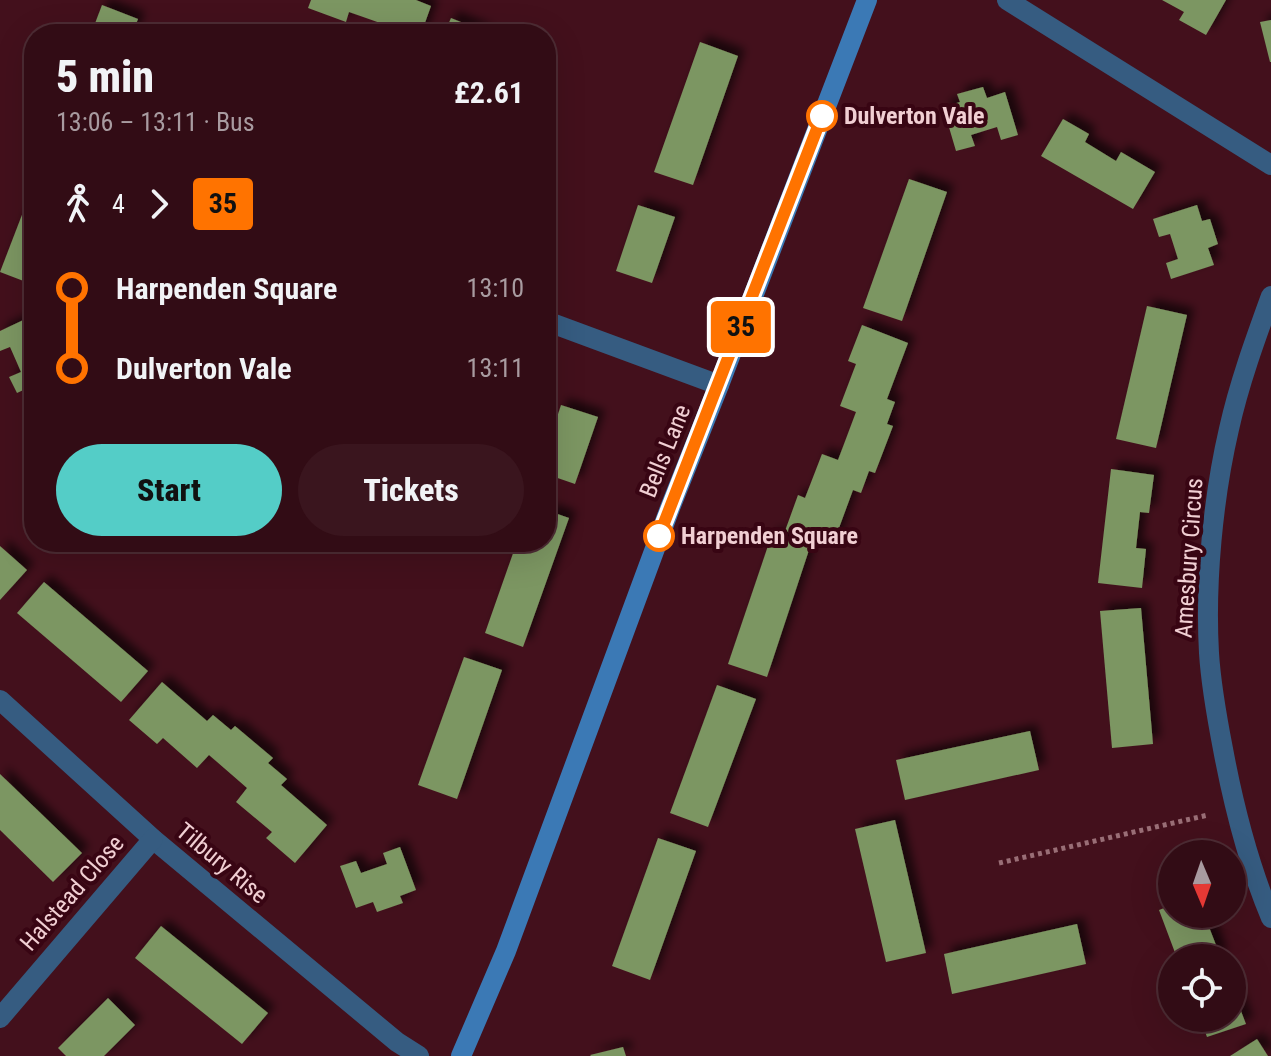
<!DOCTYPE html>
<html lang="en">
<head>
<meta charset="utf-8">
<style>
  body { margin:0; font-family:"Roboto Condensed",sans-serif; background:#3a151e; color:#f1f3f6; height:100vh; display:flex; flex-direction:column; font-size:30px; white-space:nowrap }
  * { box-sizing:border-box; margin:0 }
  p { font-size:26px; color:#a89ba0 }
  .icon { flex:none; width:44px; height:44px; fill:none; stroke:currentColor; stroke-width:2; stroke-linecap:round; stroke-linejoin:round }
  .map { position:relative; flex:1; overflow:hidden }
  .side { position:absolute; left:24px; top:24px; width:532px; height:528px; display:flex; flex-direction:column; background:#320c15; border-radius:32px; box-shadow:0 8px 32px #0002,0 0 0 2px #4d2c34 }
  .side>* { flex:none }
  .badge { padding:0 16px; border-radius:6px; font-size:28px; line-height:52px }
  .needle { width:52px; rotate:178deg }
  .fabs { position:absolute; left:1158px; top:840px; display:grid; gap:16px }
  .fabs a { display:grid; place-items:center; width:88px; height:88px; border-radius:50%; background:#320c15; box-shadow:0 8px 32px #0002,0 0 0 2px #4d2c34; font-size:40px }
  .map>.badge { position:absolute; translate:-50% -50%; box-shadow:0 0 0 4px #fff }
  .legs { display:flex; align-items:center; gap:12px; height:88px; padding:0 32px; font-size:26px }
  .legs p { margin-inline-start:auto }
  .headline { display:flex; align-items:center; justify-content:space-between; height:136px; padding:0 32px }
  h1 { font-size:44px; font-weight:800; line-height:60px }
  .primary-button { display:flex; gap:16px; margin-top:auto; padding:16px 32px }
  .primary-button a { flex:1; height:92px; border-radius:48px; background:#54cdc7; color:#111; font-size:32px; font-weight:800; line-height:92px; text-align:center }
  .primary-button a+a { background:#3a151e; color:#f1f3f6 }
  ul { padding:0 32px; list-style:none }
  li { display:flex; align-items:center; gap:28px; height:80px; font-size:30px }
  li i { display:grid; place-items:center; width:12px; height:100%; margin:0 10px; background:currentColor }
  li i::after { content:''; width:20px; height:20px; margin:-10px; border:6px solid; border-radius:50%; background:#320c15 }
  li p { margin-inline-start:auto }
  li:first-child i { background:linear-gradient(#0000 50%,currentColor 0) }
  li:last-child i { background:linear-gradient(currentColor 50%,#0000 0) }
  .map>svg:first-child { display:block }
  .building { fill:#7c9662; filter:url(#shadow) }
  .lines { fill:none; stroke-linecap:round; stroke-linejoin:round }
  .path { stroke:#996e76; stroke-width:5; stroke-dasharray:4 4; stroke-linecap:butt }
  .street { stroke:#365c81; stroke-width:20 }
  .secondary { stroke:#3b79b5; stroke-width:20 }
  .line-1-casing { stroke:#fff; stroke-width:18 }
  .line-1 { stroke:#ff7300; stroke-width:12 }
  .stop-1-dot { fill:#fff; stroke:#ff7300; stroke-width:4 }
  .labels { text-anchor:middle; stroke-width:8; stroke-linejoin:round; paint-order:stroke }
  .stop-label { font-size:24px; font-weight:bold; fill:#f1cfd3; stroke:#380513; text-anchor:start }
  .street-label { font-size:24px; fill:#f1cfd3; stroke:#380513 }
</style>
</head>
<body>
<div class="map">
<svg width="1271" height="1056" viewBox="0 0 1271 1056">
  <defs>
    <filter id="shadow"><feDropShadow dx="7" dy="-7" stdDeviation="4" flood-color="#0009"/></filter>
  </defs>
  <rect width="100%" height="100%" fill="#43101c"/>
  <g class="building">
    <path d="M311 0H416L431 6 421 34H382L380 33 383 24 349 12 346 22 308 8Z"/>
    <path d="M1162 0H1226L1206 35 1179 20 1184 12Z"/>
    <path d="M102 5 138 19 132 34H91Z"/>
    <path d="M451 18 490 34H444Z"/>
    <path d="M1271 20V62H1270L1260 22Z"/>
    <path d="M700 42 738 56 693 185 654 172Z"/>
    <path d="M983 87 987 98 1005 92 1018 135 1001 140 997 127 971 135 975 146 956 151 943 107 960 102 957 94Z"/>
    <path d="M1063 119 1089 134 1085 142 1116 161 1121 152 1155 172 1133 209 1041 156Z"/>
    <path d="M34 168V192L26 189Z"/>
    <path d="M909 179 947 192 902 321 863 308Z"/>
    <path d="M638 205 675 217 652 283 616 271Z"/>
    <path d="M1197 205 1202 221 1210 219 1218 244 1208 248 1214 265 1171 279 1166 263 1178 259 1170 234 1159 237 1153 219Z"/>
    <path d="M25 207 34 210V285L0 272Z"/>
    <path d="M1147 306 1187 315 1156 448 1116 439Z"/>
    <path d="M34 315V385L17 393 9 377 21 372 10 347 0 351V331Z"/>
    <path d="M862 325 908 343 887 399 895 402 887 424 893 426 875 473 869 471 861 493 853 490 832 547 785 531 798 495 805 498 822 454 838 460 856 412 840 406 856 364 848 361Z"/>
    <path d="M561 405 598 417 575 484 546 474V451Z"/>
    <path d="M1111 469 1154 475 1149 513 1140 512 1136 548 1146 549 1142 588 1098 583Z"/>
    <path d="M546 510 569 518 523 647 485 633 517 542H546Z"/>
    <path d="M772 534 810 547 767 677 728 664Z"/>
    <path d="M0 546 27 570 0 600Z"/>
    <path d="M44 582 148 671 121 702 17 613Z"/>
    <path d="M1141 608 1153 744 1112 748 1100 611Z"/>
    <path d="M464 657 502 670 457 799 418 785Z"/>
    <path d="M162 682 207 721 213 715 231 730 235 726 273 758 268 763 287 779 281 785 327 825 295 863 266 838 272 832 236 802 247 788 209 755 197 768 163 738 157 744 129 720Z"/>
    <path d="M717 685 756 699 708 827 670 813Z"/>
    <path d="M1030 731 1039 770 905 800 896 760Z"/>
    <path d="M0 774 82 853 53 882 0 830Z"/>
    <path d="M895 820 926 953 886 962 855 829Z"/>
    <path d="M658 838 696 851 650 980 612 966Z"/>
    <path d="M400 847 416 890 400 896 403 903 377 912 373 902 356 908 340 866 356 861 361 873 387 864 383 853Z"/>
    <path d="M1172 905V914H1204L1221 958H1177L1159 910Z"/>
    <path d="M1077 924 1086 964 952 994 944 954Z"/>
    <path d="M161 926 268 1013 242 1044 135 958Z"/>
    <path d="M1232 988 1246 1024 1207 1037 1200 1018H1232Z"/>
    <path d="M108 998 135 1025 104 1056H66L58 1048Z"/>
    <path d="M1257 1039 1268 1056H1230Z"/>
    <path d="M623 1047 626 1056H591L590 1055Z"/>
  </g>
  <g class="lines">
    <path class="path" d="M999 863 1208 815"/>
    <g class="street">
      <path d="M1007 0 1271 165"/>
      <path d="M1271 296C1255 340 1239 384 1229 429 1213 498 1205 583 1209 653 1211 685 1217 718 1223 749 1234 808 1248 863 1271 918"/>
      <path d="M546 321 719 385"/>
      <path d="M0 700 153 839 397 1042 419 1056"/>
      <path d="M0 1018 153 839"/>
    </g>
    <path class="secondary" d="M461 1056 506 951 670 508 719 385 867 0"/>
  </g>
  <g class="lines">
    <defs>
      <path id="line-1" d="M659 536 822 116"/>
    </defs>
    <use href="#line-1" class="line-1-casing"/>
    <use href="#line-1" class="line-1"/>
  </g>
  <g class="stop-1-dot">
    <circle cx="822" cy="116" r="14"/>
    <circle cx="659" cy="536" r="14"/>
  </g>
  <g class="labels">
    <g class="stop-label">
      <text x="844" y="124">Dulverton Vale</text>
      <text x="681" y="544">Harpenden Square</text>
    </g>
    <g class="street-label">
      <text transform="translate(665 451) rotate(-68)" y="8">Bells Lane</text>
      <text transform="translate(1189 558) rotate(-86)" y="8">Amesbury Circus</text>
      <text transform="translate(222 863) rotate(40)" y="8">Tilbury Rise</text>
      <text transform="translate(72 893) rotate(-49)" y="8">Halstead Close</text>
    </g>
  </g>
</svg>
<div class="fabs">
<a><svg class="needle" viewBox="-14 -14 28 28"><path d="M0-13l5 13h-10z" fill="#e53935"/><path d="M0 13l5-13h-10z" fill="#a89ba0"/></svg></a>
<a><svg class="icon" aria-label="locate" viewBox="0 0 24 24"><circle cx="12" cy="12" r="6"/><path d="M12 2v4M12 18v4M2 12h4M18 12h4"/></svg></a>
</div>
<b class="badge" style="left:741px;top:327px;background:#ff7300;color:#111">35</b>
<section class="side">
<div class="headline"><div><h1>5 min</h1><p>13:06 – 13:11 · Bus</p></div><b>£2.61</b></div>
<div class="legs"><svg class="icon" aria-label="walk" viewBox="0 0 24 24"><circle cx="13" cy="4" r="2"/><path d="M13 8l-2 6 4 7M11 14l-3 7M7 12l3-4h3l4 4"/></svg>4<svg class="icon" aria-label="forward" viewBox="0 0 24 24"><path d="M9 5l7 7-7 7"/></svg><b class="badge" style="background:#ff7300;color:#111">35</b></div>
<ul>
<li><i style="color:#ff7300"></i><b>Harpenden Square</b><p>13:10</p></li>
<li><i style="color:#ff7300"></i><b>Dulverton Vale</b><p>13:11</p></li>
</ul>
<div class="primary-button"><a>Start</a><a>Tickets</a></div>
</section>
</div>
</body>
</html>
